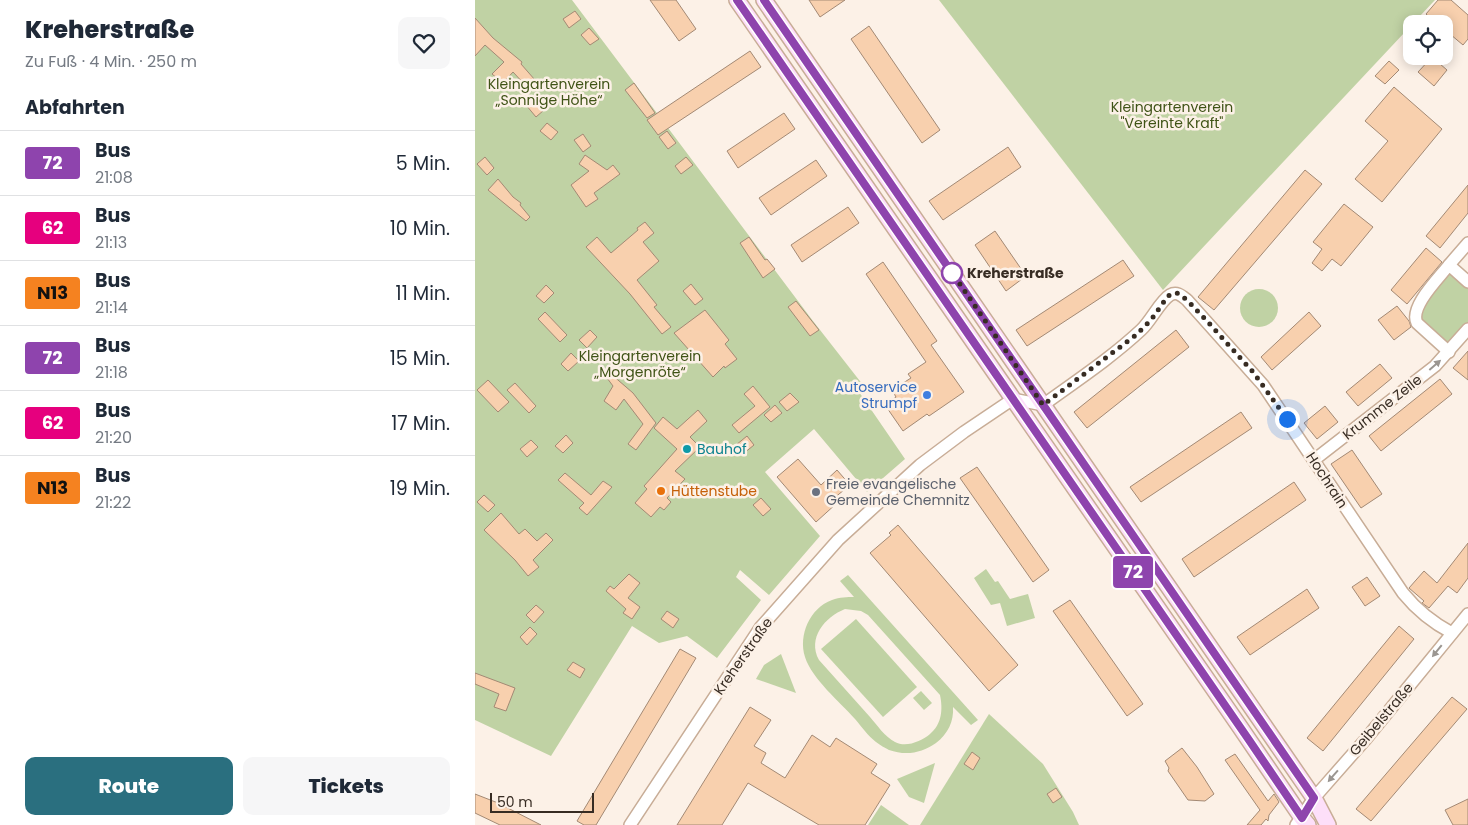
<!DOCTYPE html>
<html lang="de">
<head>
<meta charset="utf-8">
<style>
  body { margin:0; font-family:Poppins,sans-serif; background:#f6f6f7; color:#1f2937; height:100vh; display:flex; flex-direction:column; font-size:19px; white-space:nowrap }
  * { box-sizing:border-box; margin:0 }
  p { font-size:16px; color:#747a83 }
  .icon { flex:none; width:28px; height:28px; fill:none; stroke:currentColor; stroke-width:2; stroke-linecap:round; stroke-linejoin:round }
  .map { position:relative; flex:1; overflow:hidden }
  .details { display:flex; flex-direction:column; background:#fff; width:475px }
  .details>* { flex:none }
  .badge { padding:0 10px; border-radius:4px; font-size:18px; line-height:32px }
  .buttons { position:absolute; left:928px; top:15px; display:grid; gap:10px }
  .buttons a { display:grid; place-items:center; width:50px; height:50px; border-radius:10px; background:#fff; box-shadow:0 2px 12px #0003; font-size:25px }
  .scale { position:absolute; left:15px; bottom:12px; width:104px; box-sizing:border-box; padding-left:5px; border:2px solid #372c23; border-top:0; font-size:14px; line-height:18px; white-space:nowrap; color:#372c23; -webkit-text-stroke:4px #fcf1e7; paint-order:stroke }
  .you { position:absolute; width:25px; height:25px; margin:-12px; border:4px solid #fff; border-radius:50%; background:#1a73e8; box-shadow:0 0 0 8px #1a73e833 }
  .map>.badge { position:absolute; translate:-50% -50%; box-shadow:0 0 0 2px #fff }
  h2 { padding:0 25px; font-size:19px; line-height:45px }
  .round { display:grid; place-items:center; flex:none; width:52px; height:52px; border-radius:10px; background:#f6f6f7 }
  .summary { display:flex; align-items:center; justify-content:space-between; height:85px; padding:0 25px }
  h1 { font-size:24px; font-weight:800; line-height:38px }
  .cta { display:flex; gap:10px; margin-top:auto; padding:10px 25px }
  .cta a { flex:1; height:58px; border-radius:10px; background:#2a6f7f; color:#fff; font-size:20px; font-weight:800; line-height:58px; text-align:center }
  .cta a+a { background:#f6f6f7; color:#1f2937 }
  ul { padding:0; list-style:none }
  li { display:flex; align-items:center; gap:15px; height:65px; padding:0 25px; border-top:1px solid #e0e1e3 }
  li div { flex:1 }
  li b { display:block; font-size:19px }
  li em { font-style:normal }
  li .badge { min-width:55px; font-weight:700; text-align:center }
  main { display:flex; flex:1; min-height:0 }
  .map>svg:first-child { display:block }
  .green { fill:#c0d2a4; fill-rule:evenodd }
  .building { fill:#f8d0ae; stroke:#a38974 }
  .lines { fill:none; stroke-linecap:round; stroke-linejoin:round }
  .street-casing { stroke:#c8ad97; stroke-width:14 }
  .secondary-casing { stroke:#c8ad97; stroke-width:18 }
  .street { stroke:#fff; stroke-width:11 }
  .secondary { stroke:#fddff9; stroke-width:15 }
  .oneway { fill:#9b9691 }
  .line-casing { stroke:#fff; stroke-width:11 }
  .line { stroke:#8e44ad; stroke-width:8 }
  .walk { stroke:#372c23; stroke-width:5; stroke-dasharray:0 9 }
  .stop-dot { fill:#fff; stroke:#8e44ad; stroke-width:2.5 }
  .shop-dot { fill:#3f7fe0; stroke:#fcf1e7; stroke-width:2 }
  .culture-dot { fill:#0f9aa8; stroke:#fcf1e7; stroke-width:2 }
  .food-dot { fill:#e8710a; stroke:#fcf1e7; stroke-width:2 }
  .worship-dot { fill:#6b7280; stroke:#fcf1e7; stroke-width:2 }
  .labels { text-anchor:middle; stroke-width:5; stroke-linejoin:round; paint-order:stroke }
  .park-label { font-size:14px; fill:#3f5316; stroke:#fcf1e7 }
  .stop-label { font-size:14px; font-weight:bold; fill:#372c23; stroke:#fcf1e7; text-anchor:start }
  .shop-label { font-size:14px; fill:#366cbe; stroke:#fcf1e7; text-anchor:end }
  .street-label { font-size:14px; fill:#372c23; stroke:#fcf1e7 }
  .culture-label { font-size:14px; fill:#0d838f; stroke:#fcf1e7; text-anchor:start }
  .worship-label { font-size:14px; fill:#5b616d; stroke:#fcf1e7; text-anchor:start }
  .food-label { font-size:14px; fill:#c56008; stroke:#fcf1e7; text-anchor:start }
</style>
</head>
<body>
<main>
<section class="details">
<div class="summary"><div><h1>Kreherstraße</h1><p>Zu Fuß · 4 Min. · 250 m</p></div><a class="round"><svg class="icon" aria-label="heart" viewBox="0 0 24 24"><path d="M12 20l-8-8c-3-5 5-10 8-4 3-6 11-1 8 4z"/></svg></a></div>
<h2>Abfahrten</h2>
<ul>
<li><span class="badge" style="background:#8e44ad;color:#fff">72</span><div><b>Bus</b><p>21:08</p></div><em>5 Min.</em></li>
<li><span class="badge" style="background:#e6007e;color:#fff">62</span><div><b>Bus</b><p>21:13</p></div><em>10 Min.</em></li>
<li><span class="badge" style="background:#f58220;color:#111">N13</span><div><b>Bus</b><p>21:14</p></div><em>11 Min.</em></li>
<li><span class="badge" style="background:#8e44ad;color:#fff">72</span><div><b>Bus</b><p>21:18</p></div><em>15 Min.</em></li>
<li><span class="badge" style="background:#e6007e;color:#fff">62</span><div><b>Bus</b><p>21:20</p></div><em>17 Min.</em></li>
<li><span class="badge" style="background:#f58220;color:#111">N13</span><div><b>Bus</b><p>21:22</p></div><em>19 Min.</em></li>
</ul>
<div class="cta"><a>Route</a><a>Tickets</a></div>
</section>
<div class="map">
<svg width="993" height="825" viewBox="0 0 993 825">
  <rect width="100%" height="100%" fill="#fcf1e7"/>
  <g class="green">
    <path d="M0 0H97L338 321 388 385 382 389 430 459 392 492 339 429 290 472 345 536 294 595 265 570 261 577 286 600 242 658 212 636 184 643 157 626 76 756 0 720Z"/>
    <path d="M464 0H960L688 290Z"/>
    <path d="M973 272 993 286V325L978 344 969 345 942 314Z"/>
    <circle cx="784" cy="308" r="19"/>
    <path d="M511 569 520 582 523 581 535 599 553 594 560 618 532 626 525 603 516 605 499 578Z"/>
    <path d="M373 575 503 720 496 725 478 707C479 721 473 734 461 743 447 753 431 756 414 750 410 748 405 745 401 742 393 736 387 727 380 719 365 702 337 679 330 657 323 635 335 608 357 600 365 597 372 597 379 597L365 581ZM370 609 386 611 393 615 465 695C468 709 467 724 455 734 447 741 431 748 420 742 410 737 402 725 395 717 378 698 361 679 344 660 332 638 350 617 370 609Z"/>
    <path d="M381 619 442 687 408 717 346 649Z"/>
    <path d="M306 654 321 693 281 679 289 665Z"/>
    <path d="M446 691 457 703 449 710 438 698Z"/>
    <path d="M514 714 568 764 598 812 604 825H445Z"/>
    <path d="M460 763 449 803 434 797 422 779Z"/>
    <path d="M406 805 434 825H393Z"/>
  </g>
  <g class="building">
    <path d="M175 0H201L221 29 204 41Z"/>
    <path d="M334 0H370L345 17Z"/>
    <path d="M963 0H976L993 15V39L988 45 969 29V24H962L951 14Z"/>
    <path d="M100 11 106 19 94 28 88 19Z"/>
    <path d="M0 18 18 38 47 62 46 64 60 80 52 87 38 72 28 83 17 74 29 62 10 45 0 56Z"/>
    <path d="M394 26 465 130 447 143 376 39Z"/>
    <path d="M114 28 124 39 115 45 106 35Z"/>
    <path d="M275 51 286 67 183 135 172 120Z"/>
    <path d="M957 57 972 70 959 86 943 72Z"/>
    <path d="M914 61 924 70 910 84 900 76Z"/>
    <path d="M159 83 180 113 172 118 150 90Z"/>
    <path d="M919 87 967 129 907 202 880 179 913 141 890 121Z"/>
    <path d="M60 98 69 110 61 117 51 105Z"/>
    <path d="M309 113 320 129 263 168 252 151Z"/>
    <path d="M72 123 83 132 76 140 65 131Z"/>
    <path d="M192 131 201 143 193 149 184 137Z"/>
    <path d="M108 134 116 146 108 152 99 140Z"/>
    <path d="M533 147 546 167 468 220 454 201Z"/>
    <path d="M110 155 132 170 138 165 145 174 119 193 123 199 111 207 96 185 114 171 104 164Z"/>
    <path d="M10 157 19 168 12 175 2 164Z"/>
    <path d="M211 157 218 165 206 174 200 166Z"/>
    <path d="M341 160 352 176 296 215 284 198Z"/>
    <path d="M830 170 847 184 739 310 723 297Z"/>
    <path d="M23 179 38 197 46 203 45 205 55 217 51 221 13 190Z"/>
    <path d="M993 185V213L965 248 951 236Z"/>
    <path d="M869 204 898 227 866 266 857 259 847 271 837 263 847 249 838 242Z"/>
    <path d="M373 207 384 223 327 262 316 245Z"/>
    <path d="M170 222 179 233 168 242 184 261 162 280 182 305 179 307 196 327 187 334 155 294 111 247 122 237 136 253 163 230 162 228Z"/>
    <path d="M520 231 551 276 531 291 500 245Z"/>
    <path d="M274 237 290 260 292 259 300 269 288 278 265 243Z"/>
    <path d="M951 248 967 262 932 304 916 290Z"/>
    <path d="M648 260 659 276 552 346 541 330Z"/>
    <path d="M408 262 462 341 456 345 489 392 454 416 452 414 428 431 410 405 421 397 417 390 436 378 433 374 451 362 391 274Z"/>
    <path d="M216 284 228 299 220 305 208 291Z"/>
    <path d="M71 285 79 293 69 303 61 296Z"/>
    <path d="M321 301 344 330 335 336 313 307Z"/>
    <path d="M922 306 934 321 936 327 919 340 903 320Z"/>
    <path d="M230 310 254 340 250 344 262 359 250 368 249 366 238 377 199 333Z"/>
    <path d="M70 312 92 335 85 342 63 319Z"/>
    <path d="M834 312 846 326 797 370 786 357Z"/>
    <path d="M115 330 122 337 112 348 104 340Z"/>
    <path d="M701 330 714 347 612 428 599 412Z"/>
    <path d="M993 351V380L978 368Z"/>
    <path d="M96 353 104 361 93 371 86 364Z"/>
    <path d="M905 364 917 378 883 406 871 392Z"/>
    <path d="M136 374 158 393 181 423 161 450 153 444 168 424 149 399 141 410 129 401 138 386 132 378Z"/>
    <path d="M965 379 977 394 906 451 894 436Z"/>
    <path d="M13 380 34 402 23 412 2 390Z"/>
    <path d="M40 383 61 406 54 413 32 390Z"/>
    <path d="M278 386 295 407 264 433 257 425 280 406 269 394Z"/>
    <path d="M315 393 324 402 312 411 304 402Z"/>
    <path d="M300 405 307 413 296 422 289 415Z"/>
    <path d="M850 406 863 422 842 439 829 423Z"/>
    <path d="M223 410 232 421 215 437 225 447 200 471 210 479 192 498 196 502 189 510 185 507 176 517 160 503 172 489 169 486 202 449 179 428 188 417 202 429Z"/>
    <path d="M766 412 777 428 666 502 655 487Z"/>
    <path d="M91 435 98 443 88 453 80 446Z"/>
    <path d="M272 436 279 445 268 454 261 445Z"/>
    <path d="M56 440 63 447 52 457 45 449Z"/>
    <path d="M877 450 907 494 886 508 856 464Z"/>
    <path d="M323 459 346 485 362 470 375 485 358 499 362 503 341 522 302 477Z"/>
    <path d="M502 467 574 570 558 582 485 478Z"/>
    <path d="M90 473 116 495 128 481 137 487 112 515 104 508 109 503 83 480Z"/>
    <path d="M819 482 831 500 719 577 707 559Z"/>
    <path d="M9 495 20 505 13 512 2 502Z"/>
    <path d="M286 498 296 509 288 516 278 505Z"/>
    <path d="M26 513 44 534 50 529 62 541 71 533 78 540 58 560 64 567 53 576 40 560 9 530Z"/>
    <path d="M423 525 543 665 514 691 395 553 416 535 414 533Z"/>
    <path d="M993 543V578L982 593 973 586 954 608 947 603 949 601 934 588 949 571 962 583Z"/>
    <path d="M154 574 165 583 153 598 165 607 157 619 148 613 151 609 131 591 135 586 139 589Z"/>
    <path d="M892 577 905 596 890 606 877 587Z"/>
    <path d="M832 589 844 608 775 655 762 637Z"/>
    <path d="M595 600 668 704 652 716 578 611Z"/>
    <path d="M61 605 69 612 59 623 51 615Z"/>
    <path d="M192 611 204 619 198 628 186 619Z"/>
    <path d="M924 626 939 639 848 751 832 738Z"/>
    <path d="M55 627 62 634 52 645 45 637Z"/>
    <path d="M205 649 221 658 121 825H109L102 821Z"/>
    <path d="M98 662 110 669 105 678 92 670Z"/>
    <path d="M0 673 40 688 31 711 19 707 24 694 0 684Z"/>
    <path d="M977 697 992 709 896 821 881 809Z"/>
    <path d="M275 707 296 720 279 746 291 753 286 763 310 778 337 735 355 747 361 738 402 764 396 773 415 785 390 825H344L273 783 247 825H202Z"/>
    <path d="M707 748 722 767 739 794 730 801 713 800 693 771 694 768 690 761Z"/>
    <path d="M497 752 505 758 498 770 489 764Z"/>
    <path d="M760 754 793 801 799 794 804 802 794 815 793 821 791 819 786 825H772L785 810 750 760Z"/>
    <path d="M581 788 587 797 578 803 572 794Z"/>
    <path d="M0 794 23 803 66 825H25L0 813Z"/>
    <path d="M993 799V825H978L970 810Z"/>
  </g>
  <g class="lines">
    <defs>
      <g id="street">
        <path d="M974 265 993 243"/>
        <path d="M974 352 942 323C934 307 964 278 974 265L993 282"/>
        <path d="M839 460 960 366 993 329"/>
        <path d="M155 825 285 628 363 540 445 465 489 432 538 399 568 405C601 381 636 358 666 330 676 321 685 301 695 295 702 291 707 296 712 300L788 385 928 593C941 609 958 623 977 633"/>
        <path d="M821 825 839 798 890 740 993 614"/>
      </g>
      <g id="secondary">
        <path d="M262 0 765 727 827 818 833 825"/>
        <path d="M289 0 839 798 853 825"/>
      </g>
    </defs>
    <use href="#street" class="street-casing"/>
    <use href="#secondary" class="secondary-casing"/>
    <use href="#street" class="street"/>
    <use href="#secondary" class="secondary"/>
  </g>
  <defs><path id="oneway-solid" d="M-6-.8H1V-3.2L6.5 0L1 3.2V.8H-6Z" transform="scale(1.25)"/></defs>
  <g class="oneway">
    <use href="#oneway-solid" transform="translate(960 365) rotate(-41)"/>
    <use href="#oneway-solid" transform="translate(962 651) rotate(129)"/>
    <use href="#oneway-solid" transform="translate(858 776) rotate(131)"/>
  </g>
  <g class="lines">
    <defs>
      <path id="line" d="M262 0 774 740 827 818 839 798 289 0"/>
    </defs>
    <use href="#line" class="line-casing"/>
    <use href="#line" class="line"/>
    <path class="walk" d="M477 273 476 271 568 405 661 335 676 320 693 296 698 293H702L712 300 732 321 778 372 812 419"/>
  </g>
  <circle class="stop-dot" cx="477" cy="273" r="10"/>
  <circle class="shop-dot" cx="452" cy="395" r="5"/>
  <circle class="culture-dot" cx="212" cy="449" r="5"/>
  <circle class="food-dot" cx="186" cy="491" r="5"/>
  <circle class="worship-dot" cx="341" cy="492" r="5"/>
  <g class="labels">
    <g class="park-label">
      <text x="74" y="89">Kleingartenverein<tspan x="74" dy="16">„Sonnige Höhe“</tspan></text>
      <text x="697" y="112">Kleingartenverein<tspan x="697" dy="16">"Vereinte Kraft"</tspan></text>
      <text x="165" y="361">Kleingartenverein<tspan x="165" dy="16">„Morgenröte“</tspan></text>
    </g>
    <g class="stop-label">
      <text x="492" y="278">Kreherstraße</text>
    </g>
    <g class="shop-label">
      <text x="442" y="392">Autoservice<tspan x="442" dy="16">Strumpf</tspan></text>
    </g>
    <g class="street-label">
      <text transform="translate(907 407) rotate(-38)" y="5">Krumme Zeile</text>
      <text transform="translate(852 480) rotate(57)" y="5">Hochrain</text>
      <text transform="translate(268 656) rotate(-55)" y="5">Kreherstraße</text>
      <text transform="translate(906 719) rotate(-50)" y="5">Geibelstraße</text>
    </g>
    <g class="culture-label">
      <text x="222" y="454">Bauhof</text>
    </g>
    <g class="worship-label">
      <text x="351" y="489">Freie evangelische<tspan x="351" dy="16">Gemeinde Chemnitz</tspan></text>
    </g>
    <g class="food-label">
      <text x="196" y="496">Hüttenstube</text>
    </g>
  </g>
</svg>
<div class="buttons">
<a><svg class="icon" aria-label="locate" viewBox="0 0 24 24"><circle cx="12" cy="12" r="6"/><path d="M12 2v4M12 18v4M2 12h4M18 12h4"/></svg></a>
</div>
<div class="scale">50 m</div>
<div class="you" style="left:812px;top:419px"></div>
<b class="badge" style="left:658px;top:572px;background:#8e44ad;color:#fff">72</b>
</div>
</main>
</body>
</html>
